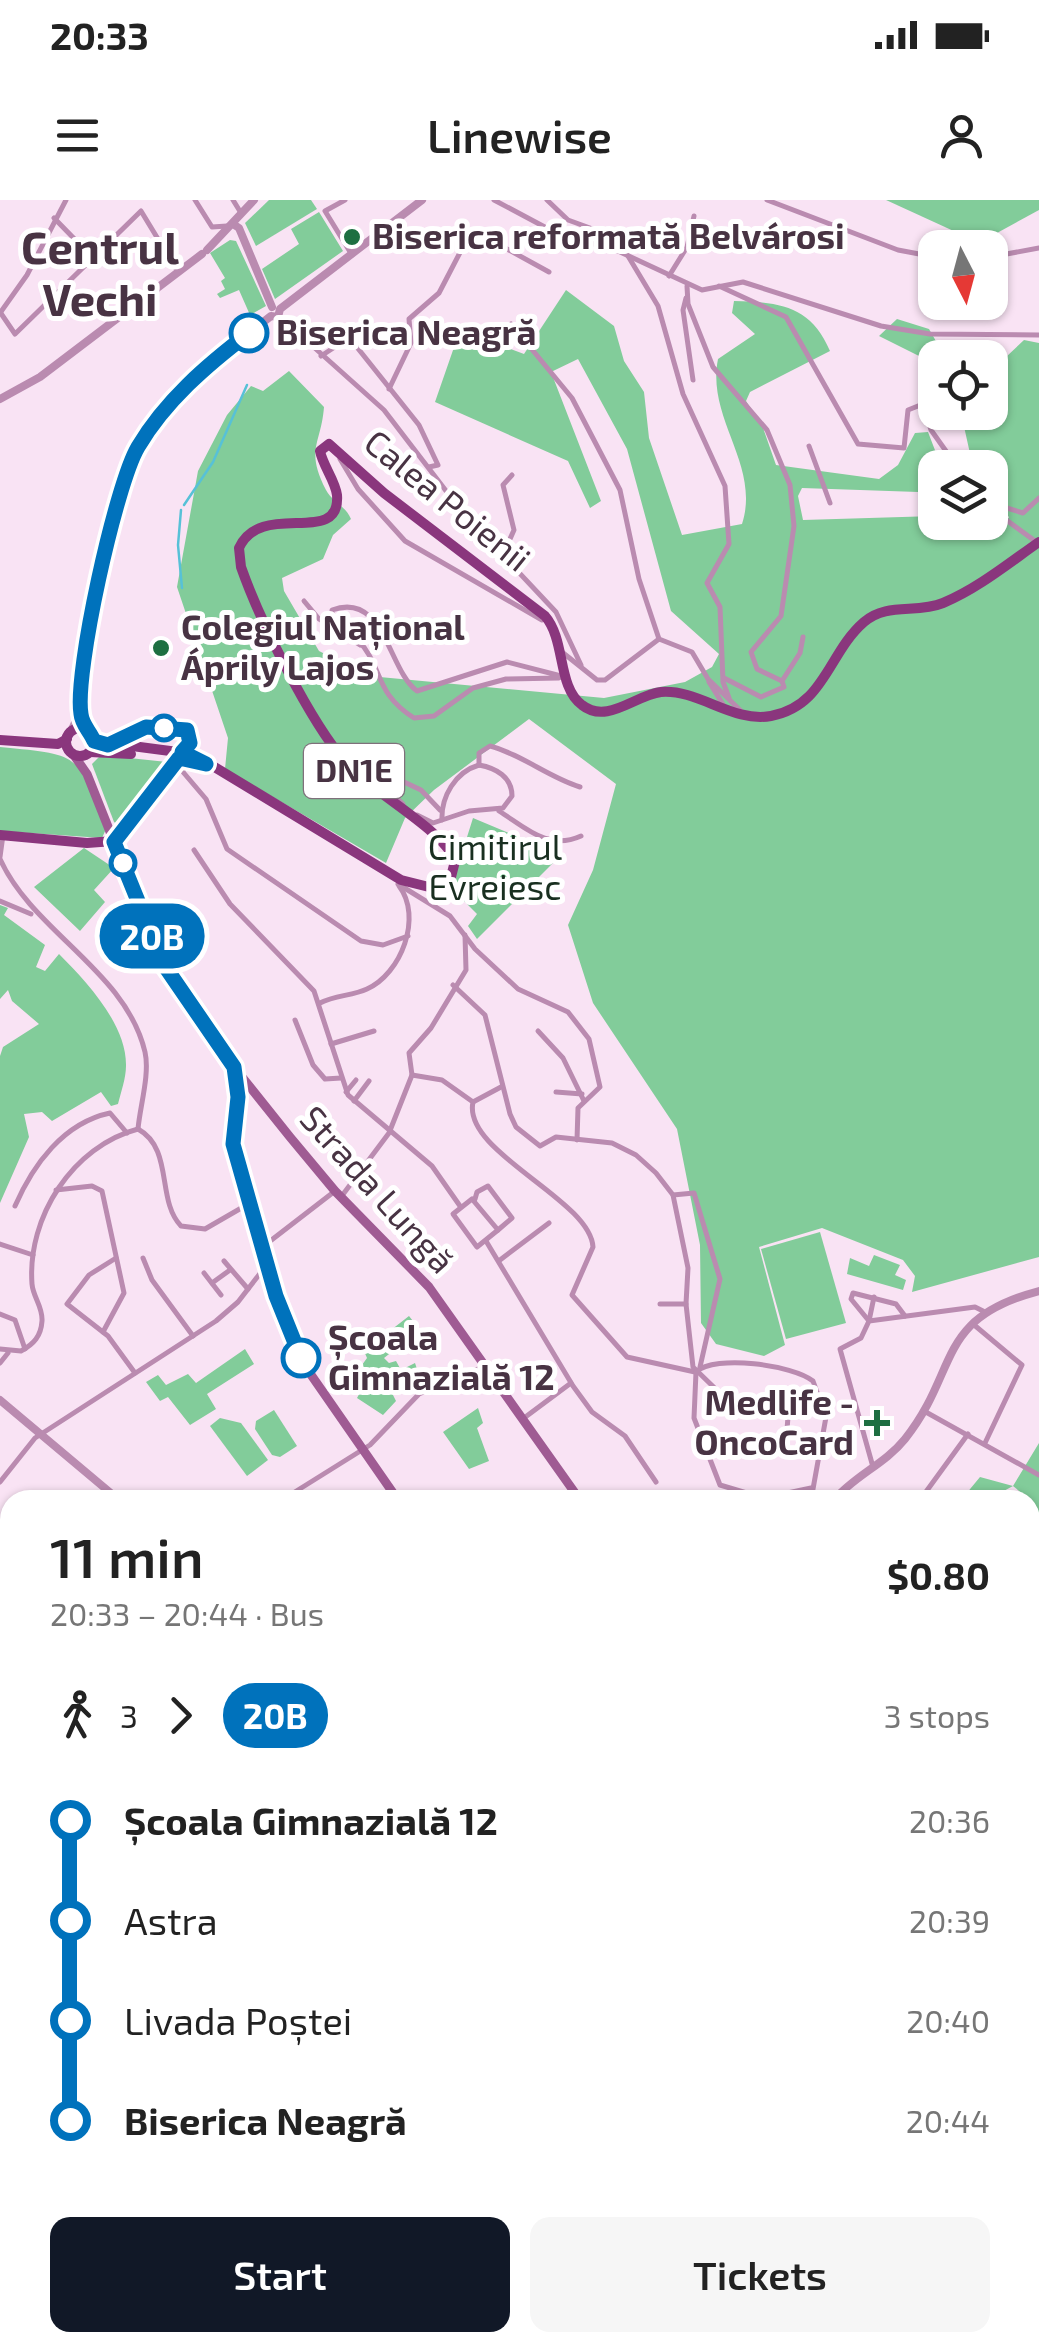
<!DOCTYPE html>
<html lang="en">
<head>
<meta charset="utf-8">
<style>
  body { margin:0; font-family:"Exo 2",sans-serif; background:#f6f6f6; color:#222; height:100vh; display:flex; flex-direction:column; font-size:38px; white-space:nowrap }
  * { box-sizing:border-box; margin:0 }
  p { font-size:32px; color:#767676 }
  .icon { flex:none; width:55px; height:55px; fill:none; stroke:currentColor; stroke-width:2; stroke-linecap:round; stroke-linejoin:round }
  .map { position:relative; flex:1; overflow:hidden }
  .details { position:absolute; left:0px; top:1290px; width:1040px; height:862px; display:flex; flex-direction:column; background:#fff; border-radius:30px 30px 0 0; box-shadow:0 2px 8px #0004 }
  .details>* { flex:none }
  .badge { padding:0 20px; border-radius:32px; font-size:35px; line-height:65px }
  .needle { width:65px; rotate:174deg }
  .buttons { position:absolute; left:918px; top:30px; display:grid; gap:20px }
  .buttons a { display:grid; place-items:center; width:90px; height:90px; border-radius:20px; background:#fff; box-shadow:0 2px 8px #0004; font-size:50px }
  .map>.badge { position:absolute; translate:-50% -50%; box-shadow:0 0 0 5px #fff }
  .legs { display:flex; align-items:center; gap:15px; height:110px; padding:0 50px; font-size:32px }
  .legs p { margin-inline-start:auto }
  .head { display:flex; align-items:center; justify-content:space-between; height:170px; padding:0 50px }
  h1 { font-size:55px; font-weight:600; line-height:75px }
  .button { display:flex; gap:20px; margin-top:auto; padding:20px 50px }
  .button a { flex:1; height:115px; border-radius:20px; background:#111827; color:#fff; font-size:40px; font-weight:600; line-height:115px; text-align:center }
  .button a+a { background:#f6f6f6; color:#222 }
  ul { padding:0 50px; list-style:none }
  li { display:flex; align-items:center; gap:35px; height:100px; font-size:38px }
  li i { display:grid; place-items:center; width:15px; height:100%; margin:0 12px; background:currentColor }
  li i::after { content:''; width:25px; height:25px; margin:-12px; border:8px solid; border-radius:50%; background:#fff }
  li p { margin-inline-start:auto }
  li:first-child i { background:linear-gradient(#0000 50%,currentColor 0) }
  li:last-child i { background:linear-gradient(currentColor 50%,#0000 0) }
  .status { display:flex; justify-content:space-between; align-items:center; height:70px; padding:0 50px; background:#fff; direction:ltr }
  .status svg { height:28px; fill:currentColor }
  header { display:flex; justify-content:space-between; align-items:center; height:130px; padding:0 50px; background:#fff; font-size:45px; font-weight:600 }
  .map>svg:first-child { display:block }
  .green { fill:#82cc9a }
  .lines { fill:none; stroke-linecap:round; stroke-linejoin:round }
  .stream { stroke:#57c1d7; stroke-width:2.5 }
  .minor { stroke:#ba8bb0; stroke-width:5 }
  .tertiary { stroke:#ba8bb0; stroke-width:8 }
  .secondary { stroke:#9f5b93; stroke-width:9 }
  .primary { stroke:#8a367d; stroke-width:10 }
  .rail-casing { stroke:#8d7888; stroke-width:6 }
  .rail { stroke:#fff; stroke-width:2.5; stroke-dasharray:8; stroke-linecap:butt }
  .secondary-bridge { stroke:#9f5b93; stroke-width:9 }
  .line-1-casing { stroke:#fff; stroke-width:22 }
  .line-1 { stroke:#0072bc; stroke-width:15 }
  .poi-dot { fill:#1d6f41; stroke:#fff; stroke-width:4 }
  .stop-1-dot { fill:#fff; stroke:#0072bc; stroke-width:5 }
  .labels { text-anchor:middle; stroke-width:10; stroke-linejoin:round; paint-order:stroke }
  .shield { fill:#fff; stroke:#7f707b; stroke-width:2.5 }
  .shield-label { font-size:32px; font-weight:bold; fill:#483343 }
  .poi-label { font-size:35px; font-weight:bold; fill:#483343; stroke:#fff; text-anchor:start }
  .stop-label { font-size:35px; font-weight:bold; fill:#483343; stroke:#fff; text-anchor:start }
  .street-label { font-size:35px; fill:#483343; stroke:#fff }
  .park-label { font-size:35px; fill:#192f20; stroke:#fff }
  .district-label { font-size:45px; font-weight:bold; fill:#483343; stroke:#fff }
</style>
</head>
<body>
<div class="status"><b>20:33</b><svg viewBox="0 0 49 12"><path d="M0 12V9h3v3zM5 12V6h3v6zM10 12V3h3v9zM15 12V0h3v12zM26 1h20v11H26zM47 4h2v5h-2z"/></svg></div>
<header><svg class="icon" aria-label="menu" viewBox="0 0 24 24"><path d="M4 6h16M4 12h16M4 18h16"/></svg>Linewise<svg class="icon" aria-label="person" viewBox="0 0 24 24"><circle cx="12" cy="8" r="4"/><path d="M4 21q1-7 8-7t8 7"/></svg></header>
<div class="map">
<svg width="1039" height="2152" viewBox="0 0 1039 2152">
  <rect width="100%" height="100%" fill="#f9e3f4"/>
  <g class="green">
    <path d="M269 0H311L317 9 256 46 245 23Z"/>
    <path d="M886 0H1039V10L997 33H958Z"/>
    <path d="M319 12 343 51 275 99 262 69 299 44 291 29Z"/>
    <path d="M230 40 236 41 266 106 250 115 239 90 220 98 217 94 225 89 221 81 225 78 210 53Z"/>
    <path d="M566 90 614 126 624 161 644 192 649 238 682 335 742 324C761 265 706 219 718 159L755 134 732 113 734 101C780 102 811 106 830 151L750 192 746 201 762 225 776 265 879 279 898 265 915 233 928 232 938 258 935 284 918 292 802 288 798 296 803 320 935 316V322L966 323 976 340 998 336 1009 317 990 298V268L973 267 961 213 990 212V161L1006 157 1024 140 1039 143V1057L912 1092 915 1076 903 1060 822 1028 759 1047 785 1145 764 1156 716 1144 701 1123 700 1045 677 929 593 803 568 725 593 670 616 584 529 519 434 590 405 618 386 663 225 569 228 538 177 387 198 271 227 215 251 186 263 191 289 171 324 207C321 245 305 249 326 290 332 302 345 305 351 319L333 335 323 359 282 378 284 391 319 451 369 476 604 498 685 482 712 467 719 454 671 411 627 249 578 159 551 172 601 301 590 308 568 261 435 202 460 130 524 154Z"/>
    <path d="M897 119 929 129 937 143 973 157 935 158V164L879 136Z"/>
    <path d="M0 547C82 555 76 552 106 629L102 638 0 631Z"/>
    <path d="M101 555 167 562 120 626 114 622 92 564Z"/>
    <path d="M473 618 561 655 477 739 468 726 477 714 451 688Z"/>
    <path d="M84 648 114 668 94 690 105 702 80 731 34 687Z"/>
    <path d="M0 705 8 708 4 715 45 745 36 767 45 771 59 754C87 782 127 825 126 866 126 878 121 892 118 904L111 906 101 892 52 921 42 912 24 914 29 937 0 1003V856L3 847 39 824 12 801 8 790 0 799Z"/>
    <path d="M820 1032 846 1123 786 1139 761 1049Z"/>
    <path d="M874 1055 900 1065 895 1075 906 1080 903 1090 847 1074 850 1058 869 1066Z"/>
    <path d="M409 1116 420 1130 384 1158 389 1163 396 1161 401 1170 415 1163 418 1172 392 1193 396 1201 383 1215 357 1198 370 1174 362 1165 367 1158 364 1151Z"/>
    <path d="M245 1149 254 1164 207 1194 216 1209 190 1225 168 1197 160 1201 146 1182 158 1175 166 1185 188 1174 196 1183Z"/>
    <path d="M478 1208 483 1223 477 1228 489 1261 469 1269 443 1232Z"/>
    <path d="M274 1210 297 1246 280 1257 272 1255 255 1229 256 1221Z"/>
    <path d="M220 1218 241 1223 268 1260 247 1276 210 1226Z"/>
    <path d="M1039 1243V1318L1030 1300 1013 1286 987 1300H961L980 1277 1013 1286Z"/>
    <path d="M1035 1375 1039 1596 1030 1602V1378Z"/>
  </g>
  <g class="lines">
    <g class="stream">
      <path d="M184 305 213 262 247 185"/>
      <path d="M181 310 178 345 182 388"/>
    </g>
    <g class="minor">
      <path d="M195 0 212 27 227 26"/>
      <path d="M233 0 241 13"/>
      <path d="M345 0 325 11 352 55"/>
      <path d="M494 0 556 33 618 51 702 90 743 82 881 126 930 134 1039 135"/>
      <path d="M547 0 568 20 623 40 624 53"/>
      <path d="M767 0 898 50 935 57"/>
      <path d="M54 18 93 58"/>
      <path d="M689 42 723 46"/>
      <path d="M628 56 658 106 683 194 725 286 729 344 707 383 720 407 723 482 729 498"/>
      <path d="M990 57 1039 48"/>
      <path d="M669 76 687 47 694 16"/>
      <path d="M687 86 688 104 713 167 767 230 790 285 794 326 781 416 751 452 757 469 782 481 784 487 761 497 724 478"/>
      <path d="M719 86 786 117 858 244 904 248 908 210 923 204 931 230 958 268"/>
      <path d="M686 98 683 110 693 180"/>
      <path d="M0 112 15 134 141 11 178 72"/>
      <path d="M0 113 27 75 66 0"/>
      <path d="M279 116 384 210 463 313 556 412 581 465"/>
      <path d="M511 124 572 198 620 290 639 379 659 439 692 452 708 479 741 511"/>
      <path d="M321 156 347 139 352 141 419 225 438 265 429 267"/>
      <path d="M389 189 411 143 409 119 439 93 466 41 489 39 549 72"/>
      <path d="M809 246 830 303"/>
      <path d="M340 259 358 289 405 341 542 420"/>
      <path d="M990 308 1035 341"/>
      <path d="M991 309 997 305 1023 313 1039 298"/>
      <path d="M502 357 514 330 503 285 512 275"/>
      <path d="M304 401 319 419 360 445"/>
      <path d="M562 452 597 480H605L659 439"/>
      <path d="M559 478 506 479 473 488 434 516 414 518C373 492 384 467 357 439 347 428 332 427 332 410 385 391 388 470 417 491L507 462 565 477"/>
      <path d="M782 481 800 453 803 437"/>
      <path d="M709 482 724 506"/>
      <path d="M185 558 183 572 206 599 227 649 361 741 383 745 408 736"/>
      <path d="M479 565V553L490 546C523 555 548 577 580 587"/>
      <path d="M385 573 421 590 440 610"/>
      <path d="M374 577 403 604"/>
      <path d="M499 611C526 628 548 651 581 636"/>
      <path d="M417 615 433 623 469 611 503 608 512 596C512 577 496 568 479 565"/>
      <path d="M442 620C441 597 455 572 479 565"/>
      <path d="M194 650 230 704 314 791 348 895 432 966 460 1006"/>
      <path d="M0 657 3 635"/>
      <path d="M0 659C33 732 126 771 145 852 150 874 140 906 138 929"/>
      <path d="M398 684 450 716 475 749 518 789 568 812 589 839 600 887 578 908 577 940"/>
      <path d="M0 701 31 714"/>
      <path d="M453 785 485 815 510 914 516 927 540 946 556 937 612 943 636 955 656 973 673 995 688 1068 686 1104 693 1167 728 1201 783 1206 788 1217 786 1242"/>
      <path d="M320 803C335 795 352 796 367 789 401 774 423 717 399 686"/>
      <path d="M295 820 313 865 325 879 341 878"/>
      <path d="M538 831 563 858 584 901"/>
      <path d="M331 844 374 831"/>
      <path d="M412 875 442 880 473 902C462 952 590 999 593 1047L572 1095 627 1157 695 1172"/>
      <path d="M346 892 356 880"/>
      <path d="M556 892 582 894"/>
      <path d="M354 901 369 881"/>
      <path d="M473 902 501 887"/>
      <path d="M138 929C174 949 156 1000 181 1026L205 1029 250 1003"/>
      <path d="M56 990 92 986 102 991 124 1093 103 1132"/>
      <path d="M673 995 694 993 720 1079 700 1167"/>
      <path d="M341 997 389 933 412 875 409 853 431 828 466 770 465 735"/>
      <path d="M472 999 498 1030 477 1047 453 1014Z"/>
      <path d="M475 999 477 992 488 986 512 1018 498 1030"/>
      <path d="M15 1006C33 965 63 923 110 913L127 933"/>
      <path d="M486 1041 573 1186 592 1212 625 1236 656 1282"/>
      <path d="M0 1044 33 1055"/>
      <path d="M265 1045 335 991"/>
      <path d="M116 1058 89 1075 67 1104 108 1136 135 1173"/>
      <path d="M143 1058 152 1080 193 1136"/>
      <path d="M500 1060 549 1023"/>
      <path d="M224 1061 248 1089"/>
      <path d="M204 1073 221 1095"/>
      <path d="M212 1083 230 1070"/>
      <path d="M660 1104H686"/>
      <path d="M0 1114 15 1120 25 1149"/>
      <path d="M869 1121 851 1099 853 1093 896 1104 905 1116"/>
      <path d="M869 1121 874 1097"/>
      <path d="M973 1124 1022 1165 985 1243"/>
      <path d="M0 1149 21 1151C34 1144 41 1136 42 1121 43 1107 33 1097 32 1084 27 1017 73 946 138 929"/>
      <path d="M0 1163 8 1153"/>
      <path d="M696 1172C715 1154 793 1165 813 1181L826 1217 811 1300"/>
      <path d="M696 1172 694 1218 720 1285 764 1298 811 1288"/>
      <path d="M924 1211 1039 1275"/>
      <path d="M524 1218 571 1183"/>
      <path d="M873 1267 840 1149 861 1138 869 1121 975 1107 983 1111"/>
      <path d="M0 1282 35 1238 216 1121 238 1102 265 1067"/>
      <path d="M282 1300 370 1245 419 1194 485 1166"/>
      <path d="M920 1300 968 1234"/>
      <path d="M0 1422 10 1417"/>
      <path d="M0 1499 10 1504"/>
      <path d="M0 1626 10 1645"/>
      <path d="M0 1720 10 1715"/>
      <path d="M1030 1737 1039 1736"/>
      <path d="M0 1814H10"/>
      <path d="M0 1852 10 1860"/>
      <path d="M1030 1892 1039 1899"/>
      <path d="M0 1930 10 1905"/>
      <path d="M1030 2082 1039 2079"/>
      <path d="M0 2121 10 2130"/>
      <path d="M1030 2134 1039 2132"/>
      <path d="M24 2142 35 2152"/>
      <path d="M255 2142 260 2152"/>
      <path d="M330 2142 334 2152"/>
      <path d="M404 2142 408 2152"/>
      <path d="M675 2142 677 2152"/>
      <path d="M462 2152 486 2142"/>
      <path d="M972 2152 1004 2142"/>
    </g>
    <g class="tertiary">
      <path d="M233 24 239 28 272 107"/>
      <path d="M207 50 254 0"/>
      <path d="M0 199 40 177 202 54"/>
      <path d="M80 512 87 530"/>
      <path d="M69 534C88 506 85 462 92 429 101 377 107 321 126 272 152 204 216 159 271 116L278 117 280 109 422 0"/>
      <path d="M0 1200 119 1300"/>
      <path d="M834 1300C854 1276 885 1264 905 1239 960 1170 934 1119 1039 1091"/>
      <path d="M10 1504 2 1512 10 1520"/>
      <path d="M0 1577 10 1572"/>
      <path d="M945 2142 947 2152"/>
    </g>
    <g class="secondary">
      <path d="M73 554 87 574 159 755 234 867 290 937 335 991 429 1087 580 1300"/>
      <path d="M235 870 238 897 233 944 282 1117 307 1169 398 1300"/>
      <path d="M1030 2004 1039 2006"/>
      <path d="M181 2142 185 2152"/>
      <path d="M835 2152 837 2142"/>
    </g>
    <g class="primary">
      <circle cx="80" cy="542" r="14"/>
      <path d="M0 540 58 544 67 539"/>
      <path d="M94 541 193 554 401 680 433 688 451 677 455 661C445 631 373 593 347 564 310 522 260 421 241 367L239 348C261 299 341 348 337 295 335 280 323 266 320 251L329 244 384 293 545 416C566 440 557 487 582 505 607 525 635 495 661 492 699 489 732 523 771 516 825 506 828 453 864 422 887 402 916 414 943 403 977 389 1009 363 1039 342"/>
      <path d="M90 552 131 554"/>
      <path d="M0 635 87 643 114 641 182 551"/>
      <path d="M1030 1630 1039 1623"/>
      <path d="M0 1731 10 1749"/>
      <path d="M0 1746 10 1764"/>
      <path d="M0 2001 10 1987"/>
      <path d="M0 2040 10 2052"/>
      <path d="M148 2142 151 2152"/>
      <path d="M156 2142 159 2152"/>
      <path d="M118 2152 124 2142"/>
    </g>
    <defs>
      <g id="rail">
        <path d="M1030 1705 1039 1700"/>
        <path d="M0 2069 10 2072"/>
        <path d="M0 2107 10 2116"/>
        <path d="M41 2142 52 2152"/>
      </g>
    </defs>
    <use href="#rail" class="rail-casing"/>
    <use href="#rail" class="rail"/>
    <path class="secondary-bridge" d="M0 2108H10"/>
  </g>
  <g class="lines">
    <defs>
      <path id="line-1" d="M249 133C207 165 165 201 138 247 116 284 74 473 81 514 82 525 90 531 94 541L108 545 146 527 187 530 190 543 182 552 206 564 179 558 114 642 164 765 234 867 238 897 233 944 276 1096 301 1158"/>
    </defs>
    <use href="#line-1" class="line-1-casing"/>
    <use href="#line-1" class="line-1"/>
  </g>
  <g class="poi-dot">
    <circle cx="352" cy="37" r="10"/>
    <circle cx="161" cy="448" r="10"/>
    <path d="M872 1208h10v10h10v10h-10v10h-10v-10h-10v-10h10z"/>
  </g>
  <g class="stop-1-dot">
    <circle cx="249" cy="133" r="18"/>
    <circle cx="164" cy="528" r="12"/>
    <circle cx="123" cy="663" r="12"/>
    <circle cx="301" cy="1158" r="18"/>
  </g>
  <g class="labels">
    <rect class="shield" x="304" y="544" width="100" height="54" rx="8"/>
    <g class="shield-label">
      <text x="354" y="582">DN1E</text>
    </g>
    <g class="poi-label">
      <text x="372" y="49">Biserica reformată Belvárosi</text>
      <text x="181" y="440">Colegiul Național<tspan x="181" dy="40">Áprily Lajos</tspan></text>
      <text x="854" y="1215" text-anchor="end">Medlife -<tspan x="854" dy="40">OncoCard</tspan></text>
    </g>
    <g class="stop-label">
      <text x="276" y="145">Biserica Neagră</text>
      <text x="328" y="1150">Școala<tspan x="328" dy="40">Gimnazială 12</tspan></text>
    </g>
    <g class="street-label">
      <text transform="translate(447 301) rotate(39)" y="12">Calea Poienii</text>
      <text transform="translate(377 990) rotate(48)" y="12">Strada Lungă</text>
    </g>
    <g class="park-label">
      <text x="495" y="660">Cimitirul<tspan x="495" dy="40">Evreiesc</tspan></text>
    </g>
    <g class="district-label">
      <text x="100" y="64">Centrul<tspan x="100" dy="52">Vechi</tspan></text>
    </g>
  </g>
</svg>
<div class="buttons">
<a><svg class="needle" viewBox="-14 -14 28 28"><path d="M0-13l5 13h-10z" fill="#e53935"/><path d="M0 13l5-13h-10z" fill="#767676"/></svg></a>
<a><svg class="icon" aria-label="locate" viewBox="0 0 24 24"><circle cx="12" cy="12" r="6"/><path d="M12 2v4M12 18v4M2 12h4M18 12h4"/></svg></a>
<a><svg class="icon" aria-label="layers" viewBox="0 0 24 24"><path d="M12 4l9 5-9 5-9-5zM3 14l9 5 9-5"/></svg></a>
</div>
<b class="badge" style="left:152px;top:736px;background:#0072bc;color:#fff">20B</b>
<section class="details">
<div class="head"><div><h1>11 min</h1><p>20:33 – 20:44 · Bus</p></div><b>$0.80</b></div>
<div class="legs"><svg class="icon" aria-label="walk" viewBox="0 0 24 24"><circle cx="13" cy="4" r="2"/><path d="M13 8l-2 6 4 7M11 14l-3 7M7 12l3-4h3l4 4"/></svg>3<svg class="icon" aria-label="forward" viewBox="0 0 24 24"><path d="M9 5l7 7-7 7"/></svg><b class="badge" style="background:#0072bc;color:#fff">20B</b><p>3 stops</p></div>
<ul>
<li><i style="color:#0072bc"></i><b>Școala Gimnazială 12</b><p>20:36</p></li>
<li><i style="color:#0072bc"></i><span>Astra</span><p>20:39</p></li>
<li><i style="color:#0072bc"></i><span>Livada Poștei</span><p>20:40</p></li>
<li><i style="color:#0072bc"></i><b>Biserica Neagră</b><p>20:44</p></li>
</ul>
<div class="button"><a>Start</a><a>Tickets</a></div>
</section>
</div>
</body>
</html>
